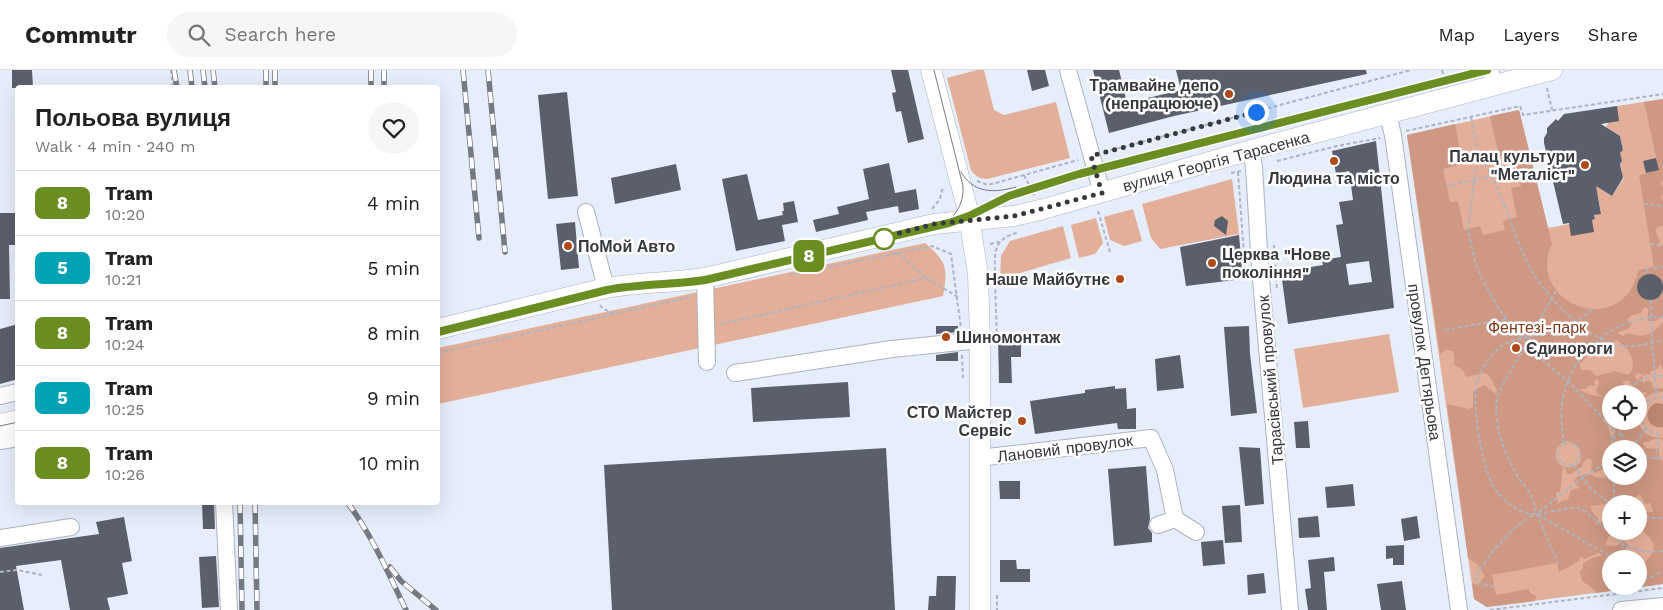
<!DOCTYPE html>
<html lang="en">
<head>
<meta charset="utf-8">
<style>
  body { margin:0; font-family:"Work Sans",sans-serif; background:#f6f6f6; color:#222; height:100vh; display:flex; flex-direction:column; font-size:19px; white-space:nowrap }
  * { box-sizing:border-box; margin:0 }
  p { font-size:16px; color:#767676 }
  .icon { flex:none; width:28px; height:28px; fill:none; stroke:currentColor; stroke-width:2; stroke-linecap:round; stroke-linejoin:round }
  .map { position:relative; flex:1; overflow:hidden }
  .panel { position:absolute; left:15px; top:15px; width:425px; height:420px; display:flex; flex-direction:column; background:#fff; border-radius:5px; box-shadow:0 5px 20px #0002 }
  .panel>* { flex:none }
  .badge { padding:0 10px; border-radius:8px; font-size:18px; line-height:32px }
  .tools { position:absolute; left:1602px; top:315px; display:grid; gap:10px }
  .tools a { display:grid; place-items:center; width:45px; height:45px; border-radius:50%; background:#fff; box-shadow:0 5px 20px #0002; font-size:25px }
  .you { position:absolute; width:25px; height:25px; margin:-12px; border:4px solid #fff; border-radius:50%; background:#1a73e8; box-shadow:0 0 0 8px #1a73e833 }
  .map>.badge { position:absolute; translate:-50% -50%; box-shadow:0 0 0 2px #fff }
  .round { display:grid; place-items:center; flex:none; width:52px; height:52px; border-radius:26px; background:#f6f6f6 }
  .overview { display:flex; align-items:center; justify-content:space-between; height:85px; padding:0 20px }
  h1 { font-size:24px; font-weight:800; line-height:38px }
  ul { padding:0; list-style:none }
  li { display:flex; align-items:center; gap:15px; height:65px; padding:0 20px; border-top:1px solid #e0e0e0 }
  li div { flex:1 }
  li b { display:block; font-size:19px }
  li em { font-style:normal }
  li .badge { min-width:55px; font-weight:700; text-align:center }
  header { display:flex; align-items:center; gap:30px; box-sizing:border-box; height:70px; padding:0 25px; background:#fff; border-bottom:1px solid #e0e0e0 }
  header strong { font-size:24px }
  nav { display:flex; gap:28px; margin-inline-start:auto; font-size:18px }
  .search { width:350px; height:45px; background:#f6f6f6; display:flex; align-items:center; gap:12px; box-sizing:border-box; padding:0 18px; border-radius:28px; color:#767676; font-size:19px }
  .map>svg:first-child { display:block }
  .green { fill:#e4af99; fill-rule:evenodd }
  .forest { fill:#ce9882; fill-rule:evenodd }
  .water { fill:#bd8872 }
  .building { fill:#5a5f6b; fill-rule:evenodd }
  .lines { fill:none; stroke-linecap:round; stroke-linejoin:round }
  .minor-casing { stroke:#acb3c0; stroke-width:18 }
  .major-casing { stroke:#acb3c0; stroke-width:21 }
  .path { stroke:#afb5c0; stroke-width:2; stroke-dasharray:4 2.5; stroke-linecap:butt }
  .minor { stroke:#fff; stroke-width:16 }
  .major { stroke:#fff; stroke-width:20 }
  .tram { stroke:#757981; stroke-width:1 }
  .rail-casing { stroke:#757981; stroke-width:5.5 }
  .rail { stroke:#fff; stroke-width:4; stroke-dasharray:11; stroke-linecap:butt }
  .line-casing { stroke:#fff; stroke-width:11 }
  .line { stroke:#6b8e23; stroke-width:8 }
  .walk { stroke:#36393e; stroke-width:5; stroke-dasharray:0 9 }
  .poi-dot { fill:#af4a19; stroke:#fff; stroke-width:2 }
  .stop-dot { fill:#fff; stroke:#6b8e23; stroke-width:2.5 }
  .labels { text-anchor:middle; stroke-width:5; stroke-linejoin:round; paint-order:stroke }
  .poi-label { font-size:16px; font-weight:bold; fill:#36393e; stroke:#fff; text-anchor:end }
  .street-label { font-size:16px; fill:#36393e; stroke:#fff }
  .park-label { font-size:16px; fill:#803c1e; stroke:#fff }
</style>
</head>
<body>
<header>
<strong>Commutr</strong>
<div class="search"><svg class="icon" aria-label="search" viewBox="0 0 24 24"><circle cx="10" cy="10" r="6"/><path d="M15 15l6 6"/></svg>Search here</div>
<nav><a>Map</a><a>Layers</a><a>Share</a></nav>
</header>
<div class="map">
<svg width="1663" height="540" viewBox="0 0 1663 540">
  <rect width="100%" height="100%" fill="#e6edfb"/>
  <g class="green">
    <path d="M977 0H984L994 40 1004 45 1056 32 1070 88 987 109C980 109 975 106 971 100L947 8Z"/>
    <path d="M1663 29V514L1487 537 1474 529 1407 65 1519 40 1548 158 1595 149 1594 145 1601 143 1598 127 1591 128 1593 114 1612 126 1624 108 1620 105 1622 101 1620 94 1622 91 1619 85 1623 79 1620 66 1606 57 1617 36ZM1611 324H1639V351H1611ZM1611 379H1639V406H1611ZM1611 434H1639V461H1611ZM1611 489H1639V516H1611Z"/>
    <path d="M1232 109 1239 164 1160 179 1151 168 1142 134Z"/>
    <path d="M1133 139 1142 171 1124 176 1110 170 1104 147Z"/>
    <path d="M1096 148 1103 173 1095 184 1079 188 1071 155Z"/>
    <path d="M1063 156 1071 188 1000 209 1001 186 1010 171Z"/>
    <path d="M925 173C947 192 948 198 943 226L438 334V278Z"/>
    <path d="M1389 264 1399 322 1303 338 1294 279Z"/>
  </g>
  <path class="forest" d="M1663 29V110L1660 114 1663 117V125L1661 126 1663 132V156H1659L1655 160 1660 171 1657 176 1660 177 1663 174V246L1655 251H1648V239L1644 237 1641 243 1630 246 1627 250 1632 254 1629 258 1617 263 1623 266 1627 263C1646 269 1650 265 1663 252V300L1660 294 1658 299 1651 301 1650 305 1646 304 1644 306 1639 303 1634 306 1638 311 1640 307H1643V313L1648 310 1652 313 1654 319 1663 318V322C1652 322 1644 326 1639 335V326L1646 325V322L1637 323 1632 317 1630 311 1627 310 1622 312 1625 315 1626 321 1631 324H1611V333L1597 323 1596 320 1599 313 1598 309 1593 311 1596 316 1590 315 1586 319H1580C1593 331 1607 318 1610 344L1602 350 1608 356 1611 368 1614 365 1616 358 1625 355 1628 351H1637C1642 363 1650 368 1663 368V374L1662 369H1654L1649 372H1644L1643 374 1646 378 1659 379V387L1663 392V514L1596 523 1591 517 1582 511 1580 502 1583 498V493L1592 488 1603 485 1598 483 1584 489 1580 486 1579 491 1559 502 1557 493 1492 505 1496 525 1529 519 1530 523 1536 526 1535 531 1487 537 1474 529 1472 513 1478 515 1485 506 1477 494 1468 488 1447 334 1469 339 1473 337V321L1484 315 1496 324 1497 321 1490 307 1485 303 1466 307 1463 300 1453 294 1455 290 1453 281 1446 280 1440 284 1407 65 1455 54 1463 94 1443 99 1450 132 1458 131 1464 160 1480 156 1483 165 1505 160 1503 151 1517 147 1511 118 1521 116 1514 83 1499 86 1490 46 1519 40 1552 174C1526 227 1608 267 1634 214 1636 210 1637 204 1639 200L1654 197 1639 105 1659 100 1644 32ZM1649 204C1658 205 1663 213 1661 223 1649 244 1621 211 1649 204ZM1616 270C1628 276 1640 294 1628 305L1615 301 1596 306 1590 300H1581L1580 294 1589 284 1610 279ZM1567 371C1582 372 1588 393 1572 397 1555 401 1548 376 1567 371ZM1611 379H1639V406H1611ZM1588 388 1592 390 1591 400 1594 403 1604 399 1606 400V408H1598L1587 403 1577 407 1574 410 1575 414 1580 418 1571 420 1568 430H1563L1557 434 1558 431 1556 423 1560 422 1563 398H1565L1567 404H1571L1583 396V393ZM1640 424 1645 434 1651 433V437L1654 442H1639V451L1644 453V462C1663 479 1651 484 1639 500V516H1611V489H1619C1622 483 1626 480 1628 475L1624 471 1616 476 1605 475 1609 466 1612 463 1611 453 1606 450 1595 455 1598 448 1593 443 1590 436C1596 436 1601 434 1607 434L1611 430H1616C1623 437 1632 428 1640 424Z"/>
  <path class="water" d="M1656 333 1663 334V357C1647 360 1641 340 1656 333Z"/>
  <g class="building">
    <path d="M12 0H32L33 18H12Z"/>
    <path d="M891 0H908L924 69 908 73 901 41 896 42 892 23 896 22Z"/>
    <path d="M1027 0H1045L1049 16 1032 21Z"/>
    <path d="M1093 0H1119L1127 33 1181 20 1176 0H1366L1367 4 1174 46 1109 63Z"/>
    <path d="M567 22 578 126 548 129 538 25Z"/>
    <path d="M1617 36 1619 51 1601 54 1620 66 1623 80 1620 83 1622 91 1620 94 1623 108 1612 126 1596 116 1601 144 1594 145 1595 149 1592 150 1594 162 1571 166 1569 153 1563 154 1544 73V68L1547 63V58L1556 49 1558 51 1564 44Z"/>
    <path d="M1376 71 1394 238 1288 254 1281 202 1323 195 1322 190 1341 187 1336 155 1343 154 1339 132 1353 130 1349 101 1336 104 1332 81ZM1369 191 1372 212 1349 215 1346 194Z"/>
    <path d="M1656 88 1659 100 1646 103 1643 91Z"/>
    <path d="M889 93 895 123 916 119 919 139 899 143 898 136 866 142 868 150 816 162 813 150 839 144 837 137 869 129 863 99Z"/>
    <path d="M676 94 681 120 615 134 611 108Z"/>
    <path d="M747 104 758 150 783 145 782 141H784L783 133 794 131 798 152 782 155 785 171 736 181 722 109Z"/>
    <path d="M0 143H18V175H9L10 229H0Z"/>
    <path d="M1222 146 1228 151 1226 165 1214 156 1215 150Z"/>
    <path d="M575 152 579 198 561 200 556 154Z"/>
    <path d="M1239 165 1243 209 1186 216 1180 177Z"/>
    <circle cx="1650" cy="217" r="13"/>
    <path d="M18 254V309L0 314V259Z"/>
    <path d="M936 256H958V262L936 264Z"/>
    <path d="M1249 256 1250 284 1257 343 1231 346 1224 257Z"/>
    <path d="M1017 265V274H1021V287H1011L1012 313H999L998 266Z"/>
    <path d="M958 282V291H936V285Z"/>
    <path d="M1180 285 1184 318 1157 321 1155 289Z"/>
    <path d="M848 312 850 347 753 352 751 318Z"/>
    <path d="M1115 316V319L1126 318 1127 339 1136 338V359H1118L1117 353 1035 364 1030 331 1085 323V320Z"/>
    <path d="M1308 351 1310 378H1296L1294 352Z"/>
    <path d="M1239 377 1260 378 1264 434 1245 436Z"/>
    <path d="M886 378 895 540H612L604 395Z"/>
    <path d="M1146 396 1150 449 1148 458 1152 463V472L1114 476 1108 399Z"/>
    <path d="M999 411H1020V429H1000Z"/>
    <path d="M1353 414 1355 436 1327 438 1325 417Z"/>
    <path d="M202 432H214L215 459H203Z"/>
    <path d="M1240 435 1242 472 1225 473 1222 436Z"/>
    <path d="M1318 446 1320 467 1299 468 1298 448Z"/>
    <path d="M1417 446 1420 468 1404 471 1401 449Z"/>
    <path d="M124 447 132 491 122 493 128 524 107 528 110 540H70L61 490 16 496 24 540H0V478L99 464 96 452Z"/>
    <path d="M1223 470 1225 494 1203 496 1201 472Z"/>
    <path d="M1404 475V495H1393V488L1386 489V476Z"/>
    <path d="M216 486 219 537 202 538 199 487Z"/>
    <path d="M1334 487 1335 501 1324 502 1327 540H1308L1305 519 1311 518 1308 490Z"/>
    <path d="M1000 490H1016L1017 499H1030V512H1000Z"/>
    <path d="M1264 503 1266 523 1248 525 1247 505Z"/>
    <path d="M937 506H956L955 540H928L929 526H936Z"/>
    <path d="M1402 511 1406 540H1381L1377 514Z"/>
  </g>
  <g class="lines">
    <defs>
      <g id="minor">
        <path d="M1068 0 1102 123"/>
        <path d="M1490 0 1495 16"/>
        <path d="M1388 45 1393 65 1459 540"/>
        <path d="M1251 80 1254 97 1260 198 1290 540"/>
        <path d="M586 142 606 218"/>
        <path d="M705 208 707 292"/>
        <path d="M735 303 892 279 980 270"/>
        <path d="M0 326 18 322"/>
        <path d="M0 371 18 368"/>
        <path d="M979 388 1151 368 1165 400 1175 449"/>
        <path d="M224 432 229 540"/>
        <path d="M1158 455 1175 449 1196 462"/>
        <path d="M0 468 71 457"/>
        <path d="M1621 540 1663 536"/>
      </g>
      <g id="major">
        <path d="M931 0 968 141 978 204 980 270V540"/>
        <path d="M438 259 606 218C639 212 672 213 705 208L934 154 1014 146 1040 140 1251 80 1552 0"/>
        <path d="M0 354 18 350"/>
      </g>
    </defs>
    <use href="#minor" class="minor-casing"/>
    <use href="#major" class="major-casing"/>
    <g class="path">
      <path d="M171 0 173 18"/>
      <path d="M1442 0 1445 13"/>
      <path d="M1547 18 1552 40"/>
      <path d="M1471 47 1478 82 1468 159 1475 192 1482 209 1498 237 1519 266 1540 288 1570 313 1612 358 1613 379"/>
      <path d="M1406 61 1520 36 1523 45 1663 24"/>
      <path d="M1104 82 1411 0"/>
      <path d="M1478 82C1501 116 1510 157 1528 194 1544 225 1583 266 1617 275 1632 278 1648 274 1663 270"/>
      <path d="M1277 91 1337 76 1380 68"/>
      <path d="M1238 102 1245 199"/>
      <path d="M1231 103 1241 101"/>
      <path d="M1024 105 1034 125"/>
      <path d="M977 111 988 115 1078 90"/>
      <path d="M1446 116 1518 101"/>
      <path d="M1644 134 1656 135 1663 137"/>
      <path d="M932 139 940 129 942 120H945"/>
      <path d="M1098 141 1110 182"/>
      <path d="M990 174 999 172"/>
      <path d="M1650 174 1663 176"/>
      <path d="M1274 175 1277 220"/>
      <path d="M897 183 926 208 958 227"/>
      <path d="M1654 198 1663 197"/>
      <path d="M1647 199 1648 204"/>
      <path d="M995 201C994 177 996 169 1019 162"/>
      <path d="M790 205 932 176 951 184 961 258"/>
      <path d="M995 213 997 270"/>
      <path d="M1556 221 1500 320C1489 344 1504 384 1517 405 1521 413 1529 419 1532 428 1535 434 1535 440 1538 446 1544 462 1551 477 1558 493"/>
      <path d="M1651 230 1652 273 1657 326"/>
      <path d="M600 235 603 239 617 244"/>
      <path d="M1592 239C1581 249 1569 258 1553 262 1535 267 1515 266 1499 278 1489 287 1478 303 1476 317 1472 339 1483 407 1498 423 1504 430 1516 440 1525 443 1529 444 1533 444 1537 444L1615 489"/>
      <path d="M721 254 926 208"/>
      <path d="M1445 260 1507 249"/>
      <path d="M438 283 691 227"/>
      <path d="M962 285 963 308"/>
      <path d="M1625 324C1634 311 1648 305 1663 306"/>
      <path d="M1663 327C1633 325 1633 365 1663 364"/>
      <path d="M1618 351 1623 368 1632 379"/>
      <path d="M1613 358 1632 351"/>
      <path d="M1613 369 1621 363"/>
      <circle cx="1569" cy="384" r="11"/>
      <path d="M1564 374C1562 359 1560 343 1563 328 1573 281 1615 246 1663 247"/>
      <path d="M1631 378 1646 359"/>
      <path d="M1639 383 1656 389 1663 388"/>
      <path d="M1656 389 1659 364"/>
      <path d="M1574 395 1592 420 1611 434"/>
      <path d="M1614 406V434"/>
      <path d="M1539 442 1582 408 1611 389"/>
      <path d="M1538 444 1570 438H1578L1585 441 1623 474C1635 481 1649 483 1663 481"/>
      <path d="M1639 445 1654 448H1663"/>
      <path d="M1620 461 1625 489"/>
      <path d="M0 502 17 500 42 505"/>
      <path d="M1639 513 1663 501"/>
      <path d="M1494 517 1478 513 1475 508C1483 490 1516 453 1533 445"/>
      <path d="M997 525V540"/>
      <path d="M1490 540 1663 518"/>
    </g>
    <use href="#minor" class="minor"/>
    <use href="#major" class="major"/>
    <g class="tram">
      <path d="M934 0 963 116C964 131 958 144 945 153"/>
      <path d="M961 102C974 124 994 123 1016 117"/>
      <path d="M438 261 607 220C639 214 672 215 705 210L949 153 969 146 1009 126 1030 118 1124 91 1487 0"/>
      <path d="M0 356 18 352"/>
    </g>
    <defs>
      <g id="rail">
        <path d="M174 0 177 18"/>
        <path d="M190 0 192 18"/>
        <path d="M203 0 205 18"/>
        <path d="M213 0 215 18"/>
        <path d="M266 0V18"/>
        <path d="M275 0V18"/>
        <path d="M371 0V18"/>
        <path d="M384 0V18"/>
        <path d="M463 0 479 168"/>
        <path d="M488 0 505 182"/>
        <path d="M240 432 242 540"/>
        <path d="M255 432 257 540"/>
        <path d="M347 432C372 465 388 503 406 540"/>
        <path d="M390 497 401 511 436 540"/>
      </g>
    </defs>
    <use href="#rail" class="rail-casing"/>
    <use href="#rail" class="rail"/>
  </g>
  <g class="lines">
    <defs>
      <path id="line" d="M438 262 607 220C639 214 672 215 705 210L949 153 969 146 1009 126 1079 104 1487 0"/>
    </defs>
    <use href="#line" class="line-casing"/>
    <use href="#line" class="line"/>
    <path class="walk" d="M884 169V167L934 154 1014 146 1102 123 1091 86 1256 42"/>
  </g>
  <g class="poi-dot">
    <circle cx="1229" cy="24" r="5"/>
    <circle cx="1334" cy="91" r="5"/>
    <circle cx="1585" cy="95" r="5"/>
    <circle cx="568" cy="176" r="5"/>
    <circle cx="1212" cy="193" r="5"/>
    <circle cx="1120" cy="209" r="5"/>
    <circle cx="946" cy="267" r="5"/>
    <circle cx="1516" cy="278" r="5"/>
    <circle cx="1022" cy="351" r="5"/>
  </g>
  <circle class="stop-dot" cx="884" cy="169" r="10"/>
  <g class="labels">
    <g class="poi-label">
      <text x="1219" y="21">Трамвайне депо<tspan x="1219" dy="18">(непрацююче)</tspan></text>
      <text x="1575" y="92">Палац культури<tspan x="1575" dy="18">"Металіст"</tspan></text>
      <text x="1334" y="114" text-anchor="middle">Людина та місто</text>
      <text x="578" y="182" text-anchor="start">ПоМой Авто</text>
      <text x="1222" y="190" text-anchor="start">Церква "Нове<tspan x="1222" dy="18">покоління"</tspan></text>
      <text x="1110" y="215">Наше Майбутнє</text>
      <text x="956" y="273" text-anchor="start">Шиномонтаж</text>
      <text x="1526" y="284" text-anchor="start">Єдинороги</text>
      <text x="1012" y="348">СТО Майстер<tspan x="1012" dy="18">Сервіс</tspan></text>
    </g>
    <g class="street-label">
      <text transform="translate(1216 91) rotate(-15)" y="6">вулиця Георгія Тарасенка</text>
      <text transform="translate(1425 292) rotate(82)" y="6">провулок Дегтярьова</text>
      <text transform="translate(1270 310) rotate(-95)" y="6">Тарасівський провулок</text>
      <text transform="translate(1065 378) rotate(-7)" y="6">Лановий провулок</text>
    </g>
    <g class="park-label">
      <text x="1537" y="263">Фентезі-парк</text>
    </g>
  </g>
</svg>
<div class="tools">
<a><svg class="icon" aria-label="locate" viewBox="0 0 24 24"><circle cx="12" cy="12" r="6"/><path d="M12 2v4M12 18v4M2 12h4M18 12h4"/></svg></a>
<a><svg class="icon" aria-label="layers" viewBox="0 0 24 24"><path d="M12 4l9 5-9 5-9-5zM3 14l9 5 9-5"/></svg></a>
<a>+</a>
<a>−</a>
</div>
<div class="you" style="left:1256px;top:42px"></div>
<b class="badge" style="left:809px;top:186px;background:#6b8e23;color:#fff">8</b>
<section class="panel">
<div class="overview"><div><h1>Польова вулиця</h1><p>Walk · 4 min · 240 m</p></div><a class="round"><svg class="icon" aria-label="heart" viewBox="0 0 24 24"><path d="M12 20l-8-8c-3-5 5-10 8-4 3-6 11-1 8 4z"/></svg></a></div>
<ul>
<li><span class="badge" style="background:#6b8e23;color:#fff">8</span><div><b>Tram</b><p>10:20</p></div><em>4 min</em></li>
<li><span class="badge" style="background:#00a3b4;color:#fff">5</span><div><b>Tram</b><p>10:21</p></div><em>5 min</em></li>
<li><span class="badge" style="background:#6b8e23;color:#fff">8</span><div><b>Tram</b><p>10:24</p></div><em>8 min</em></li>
<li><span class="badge" style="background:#00a3b4;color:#fff">5</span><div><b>Tram</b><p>10:25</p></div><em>9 min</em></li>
<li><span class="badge" style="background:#6b8e23;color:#fff">8</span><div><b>Tram</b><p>10:26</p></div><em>10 min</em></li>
</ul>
</section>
</div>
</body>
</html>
